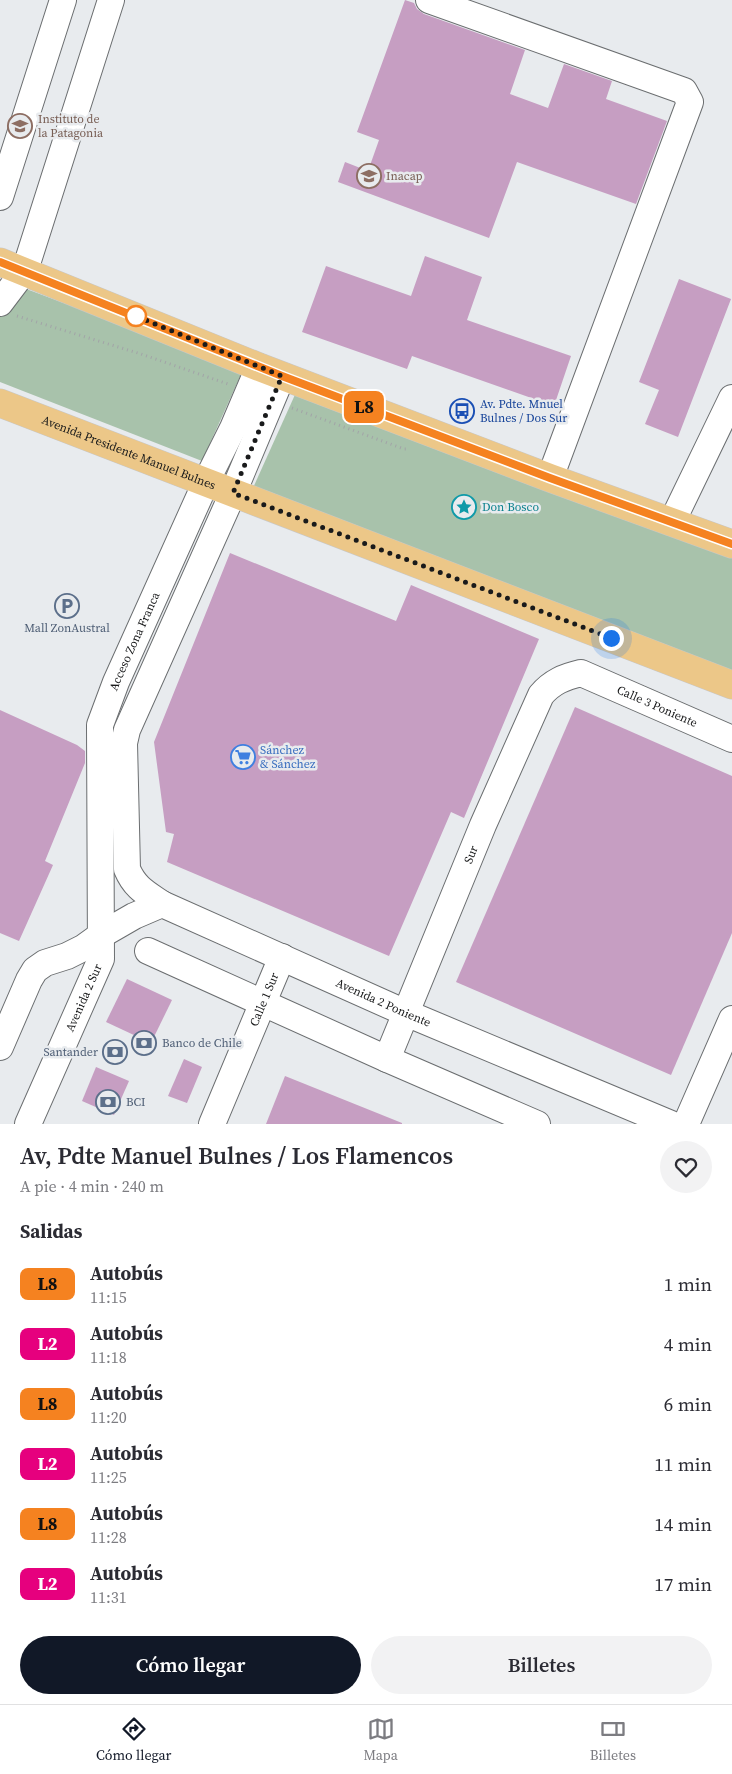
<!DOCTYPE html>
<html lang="es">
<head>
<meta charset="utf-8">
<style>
  body { margin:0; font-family:"Source Serif 4",serif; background:#f2f2f3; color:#2b2b33; height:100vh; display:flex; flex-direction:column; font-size:19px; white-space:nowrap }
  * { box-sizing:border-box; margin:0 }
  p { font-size:16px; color:#7c7c81 }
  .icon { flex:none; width:28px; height:28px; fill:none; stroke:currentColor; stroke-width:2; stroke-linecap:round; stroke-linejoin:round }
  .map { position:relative; height:1124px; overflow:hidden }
  .sheet { display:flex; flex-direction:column; background:#fff; flex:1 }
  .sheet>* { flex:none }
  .badge { padding:0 10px; border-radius:8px; font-size:18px; line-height:32px }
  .you { position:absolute; width:25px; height:25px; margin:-12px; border:4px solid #fff; border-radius:50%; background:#1a73e8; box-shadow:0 0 0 8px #1a73e833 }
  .map>.badge { position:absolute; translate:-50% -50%; box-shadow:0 0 0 2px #fff }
  h2 { padding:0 20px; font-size:19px; line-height:45px }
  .round { display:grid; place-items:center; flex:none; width:52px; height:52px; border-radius:26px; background:#f2f2f3 }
  .head { display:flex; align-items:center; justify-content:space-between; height:85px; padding:0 20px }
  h1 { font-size:24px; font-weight:600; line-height:38px }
  .button { display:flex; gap:10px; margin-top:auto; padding:10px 20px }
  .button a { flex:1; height:58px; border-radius:30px; background:#111827; color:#fff; font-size:20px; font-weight:600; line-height:58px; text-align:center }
  .button a+a { background:#f2f2f3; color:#2b2b33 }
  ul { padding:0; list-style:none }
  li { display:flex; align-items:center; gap:15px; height:60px; padding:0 20px }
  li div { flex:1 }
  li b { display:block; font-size:19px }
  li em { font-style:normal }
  li .badge { min-width:55px; font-weight:700; text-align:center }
  .tabs { display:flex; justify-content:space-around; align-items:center; height:70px; border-top:1px solid #e1e1e2; background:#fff; font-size:14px; color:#7c7c81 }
  .tabs a { display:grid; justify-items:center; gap:2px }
  .tabs .selected { color:#111827 }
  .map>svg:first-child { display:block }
  .green { fill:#a8c2ab }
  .building { fill:#c69ec2 }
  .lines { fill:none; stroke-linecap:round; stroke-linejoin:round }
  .minor-casing { stroke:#6b6e70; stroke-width:28 }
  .major-casing { stroke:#c8c8c8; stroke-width:29 }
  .path { stroke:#a2a4a7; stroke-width:3; stroke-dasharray:1 4; stroke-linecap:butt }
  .minor { stroke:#fff; stroke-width:26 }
  .major { stroke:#ecc788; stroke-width:28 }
  .line-casing { stroke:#fff; stroke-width:11 }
  .line { stroke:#f58220; stroke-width:8 }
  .walk { stroke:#191a1b; stroke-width:5; stroke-dasharray:0 9 }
  .stop-dot { fill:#fff; stroke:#f58220; stroke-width:2.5 }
  .labels { text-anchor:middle; stroke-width:5; stroke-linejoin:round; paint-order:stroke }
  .education-label { font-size:12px; fill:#785e54; stroke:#e8ebee; text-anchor:start }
  .transit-label { font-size:12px; fill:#164399; stroke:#e8ebee; text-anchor:start }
  .street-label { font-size:12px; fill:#191a1b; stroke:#e8ebee }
  .culture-label { font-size:12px; fill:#0d838f; stroke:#e8ebee; text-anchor:start }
  .service-label { font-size:12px; fill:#4e5e75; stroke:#e8ebee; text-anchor:start }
  .shop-label { font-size:12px; fill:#366cbe; stroke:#e8ebee; text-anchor:start }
</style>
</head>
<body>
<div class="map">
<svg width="732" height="1124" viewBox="0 0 732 1124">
  <rect width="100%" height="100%" fill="#e8ebee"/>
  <g class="green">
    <path d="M21 287 243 370 202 461 0 382V316Z"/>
    <path d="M298 388 732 549V674L253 488Z"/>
  </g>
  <g class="building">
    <path d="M405 0 414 3 417 9 424 14 525 50 510 94 548 108 564 64 612 81 606 99 667 121 636 204 517 162 489 238 338 182 345 162 368 171 379 140 357 132Z"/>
    <path d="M425 256 482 277 467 320 571 356 554 406 412 356 407 369 302 332 326 266 411 296Z"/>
    <path d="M679 279 731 299 678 437 645 424 659 390 639 382Z"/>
    <path d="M230 553 396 621 411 585 539 639 464 818 451 812 389 956 167 862 174 834 166 832 154 742Z"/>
    <path d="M575 707 732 776V933L671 1075 456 982Z"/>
    <path d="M0 710 77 745 85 751V763L45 861 53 865 19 941 0 933Z"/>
    <path d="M127 979 172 1000 151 1043 106 1022Z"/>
    <path d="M184 1059 202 1067 187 1103 168 1096Z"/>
    <path d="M96 1067 129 1081 114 1115 82 1101Z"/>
    <path d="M285 1076 402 1123V1124H266Z"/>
  </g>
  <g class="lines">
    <defs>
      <g id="minor">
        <path d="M429 0 684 91 690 102 550 478"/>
        <path d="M0 197 63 0"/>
        <path d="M0 303 25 270 111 0"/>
        <path d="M672 522 732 398"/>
        <path d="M162 904C146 893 135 888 127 869L124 743 127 730 233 493 282 376"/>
        <path d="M148 951 387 1059 537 1124"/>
        <path id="s1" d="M0 1047 29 980 35 970 45 963 67 956 83 948 101 935 134 916 162 904 406 1013 671 1124"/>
        <path id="s2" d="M387 1059 483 825 541 695C552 682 564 677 581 673L732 739"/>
        <path id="s3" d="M28 1124 101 959 100 725 116 682 206 482 233 428 259 367"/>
        <path id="s4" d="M212 1124 282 957"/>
        <path d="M686 1124 732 1019"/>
      </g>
      <g id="major">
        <path d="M0 262 259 367 550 478 732 544"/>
        <path id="s5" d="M0 403 732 685"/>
      </g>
    </defs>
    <use href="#minor" class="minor-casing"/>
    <use href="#major" class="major-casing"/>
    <g class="path">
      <path d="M17 316 141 354 228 384"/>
      <path d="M292 408 404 449H408"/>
    </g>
    <use href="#minor" class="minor"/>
    <use href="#major" class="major"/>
  </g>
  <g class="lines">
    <defs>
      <path id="line" d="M0 262 282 376 550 478 732 544"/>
    </defs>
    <use href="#line" class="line-casing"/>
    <use href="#line" class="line"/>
    <path class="walk" d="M136 316 133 315 282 376 233 493 611 638"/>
  </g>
  <defs>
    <symbol id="university-ring" viewBox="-11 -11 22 22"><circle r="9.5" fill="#e8ebee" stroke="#8d6e63" stroke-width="1.5"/><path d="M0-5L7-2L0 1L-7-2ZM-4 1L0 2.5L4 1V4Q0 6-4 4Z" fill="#8d6e63"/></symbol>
    <symbol id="bus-ring" viewBox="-11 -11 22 22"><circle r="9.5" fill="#e8ebee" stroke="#1a4fb4" stroke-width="1.5"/><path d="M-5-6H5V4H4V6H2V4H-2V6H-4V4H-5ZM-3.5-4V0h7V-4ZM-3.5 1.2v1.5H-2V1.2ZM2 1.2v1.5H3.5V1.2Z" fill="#1a4fb4"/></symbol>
    <symbol id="sight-ring" viewBox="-11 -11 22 22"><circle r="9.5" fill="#e8ebee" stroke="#0f9aa8" stroke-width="1.5"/><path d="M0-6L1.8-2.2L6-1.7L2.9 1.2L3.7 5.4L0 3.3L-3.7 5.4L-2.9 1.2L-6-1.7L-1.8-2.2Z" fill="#0f9aa8"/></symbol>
    <symbol id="parking-ring" viewBox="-11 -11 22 22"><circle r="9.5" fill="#e8ebee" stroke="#5c6f8a" stroke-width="1.5"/><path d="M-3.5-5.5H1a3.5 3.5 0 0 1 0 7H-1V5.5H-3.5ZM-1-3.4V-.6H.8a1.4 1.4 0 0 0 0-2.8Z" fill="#5c6f8a"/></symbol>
    <symbol id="supermarket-ring" viewBox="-11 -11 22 22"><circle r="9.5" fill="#e8ebee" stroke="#3f7fe0" stroke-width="1.5"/><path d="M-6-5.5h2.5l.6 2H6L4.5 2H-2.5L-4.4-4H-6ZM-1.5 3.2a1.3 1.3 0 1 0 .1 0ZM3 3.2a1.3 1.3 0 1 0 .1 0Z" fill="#3f7fe0"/></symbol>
    <symbol id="bank-ring" viewBox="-11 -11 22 22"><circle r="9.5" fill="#e8ebee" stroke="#5c6f8a" stroke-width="1.5"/><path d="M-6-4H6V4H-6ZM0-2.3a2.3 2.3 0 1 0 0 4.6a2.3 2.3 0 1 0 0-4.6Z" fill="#5c6f8a"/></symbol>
  </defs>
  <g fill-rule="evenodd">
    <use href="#university-ring" x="6" y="112" width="28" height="28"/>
    <use href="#university-ring" x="355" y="162" width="28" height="28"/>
    <use href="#bus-ring" x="448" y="397" width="28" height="28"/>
    <use href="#sight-ring" x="450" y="493" width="28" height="28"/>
    <use href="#parking-ring" x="53" y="592" width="28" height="28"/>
    <use href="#supermarket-ring" x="229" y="743" width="28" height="28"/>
    <use href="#bank-ring" x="130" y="1029" width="28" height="28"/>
    <use href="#bank-ring" x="101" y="1038" width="28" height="28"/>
    <use href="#bank-ring" x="94" y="1088" width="28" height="28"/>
  </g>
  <circle class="stop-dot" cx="136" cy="316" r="10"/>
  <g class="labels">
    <g class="education-label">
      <text x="38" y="123">Instituto de<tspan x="38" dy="14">la Patagonia</tspan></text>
      <text x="386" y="180">Inacap</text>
    </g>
    <g class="transit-label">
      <text x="480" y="408">Av. Pdte. Mnuel<tspan x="480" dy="14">Bulnes / Dos Sur</tspan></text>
    </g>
    <g class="street-label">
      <text dy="4" stroke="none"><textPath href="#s5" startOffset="138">Avenida Presidente Manuel Bulnes</textPath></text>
      <text dy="4" stroke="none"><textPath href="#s3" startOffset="505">Acceso Zona Franca</textPath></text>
      <text dy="4" stroke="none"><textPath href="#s2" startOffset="525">Calle 3 Poniente</textPath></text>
      <text dy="4" stroke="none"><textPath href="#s2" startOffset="221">Sur</textPath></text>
      <text dy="4" stroke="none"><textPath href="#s3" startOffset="138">Avenida 2 Sur</textPath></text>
      <text dy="4" stroke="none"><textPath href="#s4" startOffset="135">Calle 1 Sur</textPath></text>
      <text dy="4" stroke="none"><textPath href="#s1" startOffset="471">Avenida 2 Poniente</textPath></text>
    </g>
    <g class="culture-label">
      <text x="482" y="511">Don Bosco</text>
    </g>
    <g class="service-label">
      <text x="67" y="632" text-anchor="middle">Mall ZonAustral</text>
      <text x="162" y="1047">Banco de Chile</text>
      <text x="98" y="1056" text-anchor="end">Santander</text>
      <text x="126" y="1106">BCI</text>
    </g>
    <g class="shop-label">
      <text x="260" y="754">Sánchez<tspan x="260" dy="14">&amp; Sánchez</tspan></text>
    </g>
  </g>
</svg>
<div class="you" style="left:611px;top:638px"></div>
<b class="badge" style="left:364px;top:407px;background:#f58220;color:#111">L8</b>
</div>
<section class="sheet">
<div class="head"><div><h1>Av, Pdte Manuel Bulnes / Los Flamencos</h1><p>A pie · 4 min · 240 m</p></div><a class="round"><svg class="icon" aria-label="heart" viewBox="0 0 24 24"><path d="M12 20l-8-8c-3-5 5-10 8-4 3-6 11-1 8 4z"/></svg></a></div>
<h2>Salidas</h2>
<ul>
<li><span class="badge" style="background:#f58220;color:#111">L8</span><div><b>Autobús</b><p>11:15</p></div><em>1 min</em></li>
<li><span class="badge" style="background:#e6007e;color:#fff">L2</span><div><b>Autobús</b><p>11:18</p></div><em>4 min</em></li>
<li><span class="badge" style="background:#f58220;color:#111">L8</span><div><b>Autobús</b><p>11:20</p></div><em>6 min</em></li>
<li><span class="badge" style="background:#e6007e;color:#fff">L2</span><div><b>Autobús</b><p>11:25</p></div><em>11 min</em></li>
<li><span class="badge" style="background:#f58220;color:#111">L8</span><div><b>Autobús</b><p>11:28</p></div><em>14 min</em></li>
<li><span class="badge" style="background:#e6007e;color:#fff">L2</span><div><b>Autobús</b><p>11:31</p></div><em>17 min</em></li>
</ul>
<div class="button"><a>Cómo llegar</a><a>Billetes</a></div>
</section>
<nav class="tabs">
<a class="selected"><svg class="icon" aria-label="directions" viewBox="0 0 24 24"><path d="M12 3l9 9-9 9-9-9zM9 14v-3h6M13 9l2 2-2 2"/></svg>Cómo llegar</a>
<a><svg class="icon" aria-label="map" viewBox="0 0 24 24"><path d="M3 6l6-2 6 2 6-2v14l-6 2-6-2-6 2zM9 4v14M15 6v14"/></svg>Mapa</a>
<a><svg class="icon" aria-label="tickets" viewBox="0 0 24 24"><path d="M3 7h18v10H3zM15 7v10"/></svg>Billetes</a>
</nav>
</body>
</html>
